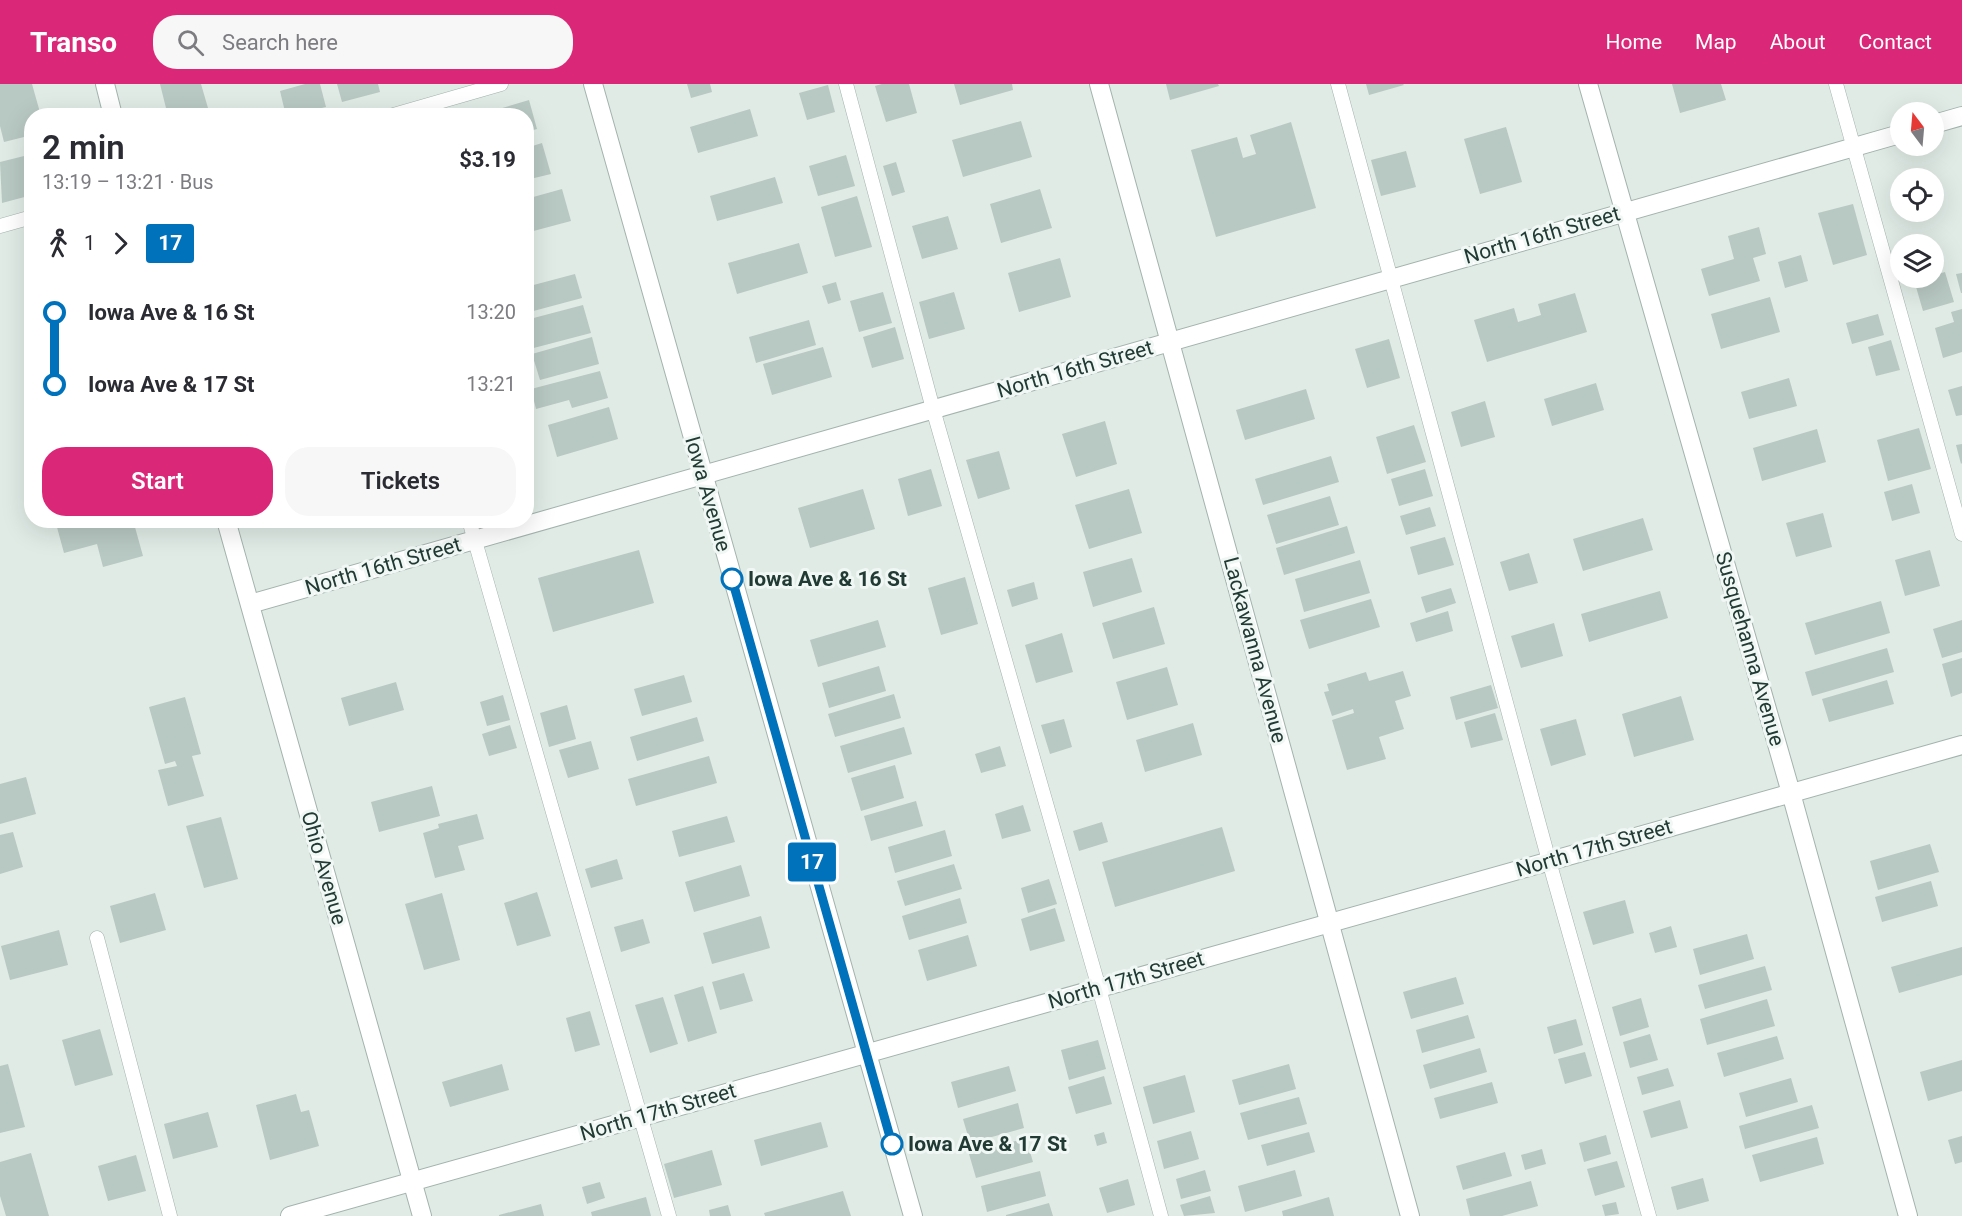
<!DOCTYPE html>
<html lang="en">
<head>
<meta charset="utf-8">
<style>
  body { margin:0; font-family:Roboto,sans-serif; background:#f7f7f7; color:#2b2b33; height:100vh; display:flex; flex-direction:column; font-size:22px; white-space:nowrap }
  * { box-sizing:border-box; margin:0 }
  p { font-size:20px; color:#7c7c81 }
  .icon { flex:none; width:33px; height:33px; fill:none; stroke:currentColor; stroke-width:2; stroke-linecap:round; stroke-linejoin:round }
  .map { position:relative; flex:1; overflow:hidden }
  .drawer { position:absolute; left:24px; top:24px; width:510px; height:420px; display:flex; flex-direction:column; background:#fff; border-radius:24px; box-shadow:0 6px 24px #0002 }
  .drawer>* { flex:none }
  .badge { padding:0 12px; border-radius:4px; font-size:21px; line-height:39px }
  .needle { width:39px; rotate:344deg }
  .buttons { position:absolute; left:1890px; top:18px; display:grid; gap:12px }
  .buttons a { display:grid; place-items:center; width:54px; height:54px; border-radius:50%; background:#fff; box-shadow:0 6px 24px #0002; font-size:30px }
  .map>.badge { position:absolute; translate:-50% -50%; box-shadow:0 0 0 3px #fff }
  .legs { display:flex; align-items:center; gap:9px; height:66px; padding:0 18px; font-size:20px }
  .legs p { margin-inline-start:auto }
  .summary { display:flex; align-items:center; justify-content:space-between; height:102px; padding:0 18px }
  h1 { font-size:33px; font-weight:600; line-height:45px }
  .action { display:flex; gap:12px; margin-top:auto; padding:12px 18px }
  .action a { flex:1; height:69px; border-radius:24px; background:#db2777; color:#fff; font-size:24px; font-weight:600; line-height:69px; text-align:center }
  .action a+a { background:#f7f7f7; color:#2b2b33 }
  ul { padding:0 18px; list-style:none }
  li { display:flex; align-items:center; gap:21px; height:72px; font-size:22px }
  li i { display:grid; place-items:center; width:9px; height:100%; margin:0 8px; background:currentColor }
  li i::after { content:''; width:15px; height:15px; margin:-8px; border:4px solid; border-radius:50%; background:#fff }
  li p { margin-inline-start:auto }
  li:first-child i { background:linear-gradient(#0000 50%,currentColor 0) }
  li:last-child i { background:linear-gradient(currentColor 50%,#0000 0) }
  header { display:flex; align-items:center; gap:36px; box-sizing:border-box; height:84px; padding:0 30px; background:#db2777; color:#fff }
  header strong { font-size:28px }
  nav { display:flex; gap:33px; margin-inline-start:auto; font-size:21px }
  .search { width:420px; height:54px; background:#f7f7f7; display:flex; align-items:center; gap:15px; box-sizing:border-box; padding:0 21px; border-radius:24px; color:#7c7c81; font-size:22px }
  .map>svg:first-child { display:block }
  .building { fill:#b8c8c2 }
  .lines { fill:none; stroke-linecap:round; stroke-linejoin:round }
  .lane-casing { stroke:#a3b3ad; stroke-width:15 }
  .street-casing { stroke:#a3b3ad; stroke-width:20 }
  .lane { stroke:#fff; stroke-width:14 }
  .street { stroke:#fff; stroke-width:18 }
  .line-1-casing { stroke:#fff; stroke-width:14 }
  .line-1 { stroke:#0072bc; stroke-width:9 }
  .stop-1-dot { fill:#fff; stroke:#0072bc; stroke-width:3 }
  .labels { text-anchor:middle; stroke-width:6; stroke-linejoin:round; paint-order:stroke }
  .street-label { font-size:21px; fill:#213b34; stroke:#f0f7f4 }
  .stop-label { font-size:21px; font-weight:bold; fill:#213b34; stroke:#f0f7f4; text-anchor:start }
</style>
</head>
<body>
<header>
<strong>Transo</strong>
<div class="search"><svg class="icon" aria-label="search" viewBox="0 0 24 24"><circle cx="10" cy="10" r="6"/><path d="M15 15l6 6"/></svg>Search here</div>
<nav><a>Home</a><a>Map</a><a>About</a><a>Contact</a></nav>
</header>
<div class="map">
<svg width="1962" height="1132" viewBox="0 0 1962 1132">
  <rect width="100%" height="100%" fill="#e0ebe6"/>
  <g class="building">
    <path d="M0 0H32L41 32H32V51L4 58 0 42Z"/>
    <path d="M160 0H201L208 24 181 32H168Z"/>
    <path d="M305 0H320L326 23 286 32 280 7Z"/>
    <path d="M337 0H378L380 8 342 18Z"/>
    <path d="M687 0H710L712 8 691 14Z"/>
    <path d="M882 0H909L917 29 886 38 875 2Z"/>
    <path d="M954 0H1012L1013 6 960 21Z"/>
    <path d="M1166 0H1218L1219 2 1170 16Z"/>
    <path d="M1366 0H1403L1404 1 1369 11Z"/>
    <path d="M1672 0H1721L1726 16 1680 29Z"/>
    <path d="M828 1 835 28 807 36 799 9Z"/>
    <path d="M529 16 537 45 526 48V32H475Z"/>
    <path d="M750 25 758 52 698 69 690 43Z"/>
    <path d="M1021 37 1032 73 963 93 952 56Z"/>
    <path d="M1291 38 1316 124 1216 153 1191 66 1237 53 1243 74 1256 70 1250 51Z"/>
    <path d="M1506 43 1522 98 1480 110 1464 55Z"/>
    <path d="M542 59 551 90 526 96V64Z"/>
    <path d="M1406 67 1416 103 1381 112 1371 76Z"/>
    <path d="M32 70V111L2 119 0 78Z"/>
    <path d="M846 71 855 102 818 112 809 82Z"/>
    <path d="M896 78 905 108 892 112 883 82Z"/>
    <path d="M775 93 783 119 717 137 710 112Z"/>
    <path d="M562 105 571 137 526 149V115Z"/>
    <path d="M1040 105 1052 144 1001 159 990 120Z"/>
    <path d="M857 112 872 163 835 173 821 123Z"/>
    <path d="M1853 120 1867 171 1833 181 1818 129Z"/>
    <path d="M948 132 958 165 922 175 912 142Z"/>
    <path d="M1759 143 1766 170 1753 174 1760 197 1709 212 1701 185 1734 175 1728 152Z"/>
    <path d="M799 159 808 189 737 210 728 179Z"/>
    <path d="M1801 171 1808 197 1785 204 1778 178Z"/>
    <path d="M1060 174 1071 213 1019 228 1008 189Z"/>
    <path d="M1945 188 1954 218 1923 227 1914 196 1934 194V191Z"/>
    <path d="M1962 189V209H1961L1956 190Z"/>
    <path d="M575 190 582 214 526 229V203Z"/>
    <path d="M836 198 841 216 828 220 822 202Z"/>
    <path d="M883 208 892 239 859 248 850 217Z"/>
    <path d="M954 208 965 245 929 255 919 218Z"/>
    <path d="M1575 209 1587 248 1487 278 1474 236 1514 224 1518 238 1541 231 1538 220Z"/>
    <path d="M1770 213 1780 248 1721 265 1711 230Z"/>
    <path d="M583 221 591 249 526 266V236Z"/>
    <path d="M1962 225V268L1943 274 1935 244 1954 238 1951 228Z"/>
    <path d="M1878 230 1884 251 1852 260 1846 239Z"/>
    <path d="M809 236 816 261 756 279 749 253Z"/>
    <path d="M895 243 904 275 872 284 863 253Z"/>
    <path d="M592 253 599 280 540 296 532 270Z"/>
    <path d="M1389 255 1400 294 1367 304 1355 265Z"/>
    <path d="M1891 256 1900 286 1876 292 1868 263Z"/>
    <path d="M823 263 832 293 772 311 763 280Z"/>
    <path d="M600 287 608 314 572 324 569 316 536 325 531 305Z"/>
    <path d="M1789 294 1797 322 1749 335 1741 308Z"/>
    <path d="M1596 299 1604 326 1552 342 1544 315Z"/>
    <path d="M1962 302V331L1956 332 1948 306Z"/>
    <path d="M1306 305 1315 335 1245 356 1236 326Z"/>
    <path d="M1485 317 1495 353 1461 363 1451 328Z"/>
    <path d="M609 323 618 355 557 373 548 341Z"/>
    <path d="M1105 337 1117 380 1076 393 1062 350Z"/>
    <path d="M1414 341 1426 378 1387 390 1376 353Z"/>
    <path d="M1919 344 1931 385 1888 397 1877 356Z"/>
    <path d="M1817 345 1826 378 1762 397 1753 364Z"/>
    <path d="M1962 360V379L1961 380 1956 361Z"/>
    <path d="M999 367 1010 405 978 415 966 376Z"/>
    <path d="M1331 372 1339 398 1263 421 1255 395Z"/>
    <path d="M931 385 942 422 908 432 898 395Z"/>
    <path d="M1425 385 1433 412 1399 422 1391 395Z"/>
    <path d="M1912 400 1920 429 1892 437 1884 408Z"/>
    <path d="M863 405 875 445 810 464 798 424Z"/>
    <path d="M1129 405 1142 449 1089 465 1075 421Z"/>
    <path d="M1330 412 1339 441 1276 460 1267 431Z"/>
    <path d="M1430 423 1436 442 1406 451 1400 432Z"/>
    <path d="M1823 429 1832 463 1796 473 1786 439Z"/>
    <path d="M1643 434 1653 466 1583 487 1573 455Z"/>
    <path d="M55 436H133L143 472 103 483 97 460 64 469Z"/>
    <path d="M1347 442 1355 469 1284 491 1276 464Z"/>
    <path d="M1445 453 1454 481 1418 491 1410 463Z"/>
    <path d="M639 466 654 519 553 548 538 494Z"/>
    <path d="M1930 466 1940 502 1905 512 1895 476Z"/>
    <path d="M1529 469 1538 499 1509 507 1500 478Z"/>
    <path d="M1132 474 1142 508 1093 523 1083 488Z"/>
    <path d="M1360 476 1370 509 1304 528 1295 495Z"/>
    <path d="M965 493 978 540 941 551 928 504Z"/>
    <path d="M1034 498 1038 515 1012 523 1007 506Z"/>
    <path d="M1451 504 1456 519 1426 529 1421 513Z"/>
    <path d="M1660 507 1668 534 1589 558 1581 530Z"/>
    <path d="M1371 515 1380 543 1309 565 1300 536Z"/>
    <path d="M1881 517 1890 549 1815 571 1805 539Z"/>
    <path d="M1154 523 1165 560 1113 575 1102 539Z"/>
    <path d="M1448 527 1453 547 1416 558 1410 539Z"/>
    <path d="M878 536 886 563 818 583 810 556Z"/>
    <path d="M1962 536V568L1942 574 1933 545Z"/>
    <path d="M1554 539 1563 572 1521 584 1511 552Z"/>
    <path d="M1062 549 1073 588 1036 599 1025 561Z"/>
    <path d="M1887 564 1894 588 1812 612 1805 588Z"/>
    <path d="M1962 574V609L1951 613 1942 580Z"/>
    <path d="M879 582 886 607 829 624 822 599Z"/>
    <path d="M1167 583 1178 621 1127 636 1116 598Z"/>
    <path d="M1403 587 1411 612 1395 617 1404 645 1379 653 1386 675 1347 686 1332 636 1354 629 1353 625 1332 632 1324 608 1329 607 1327 600 1366 588 1369 597Z"/>
    <path d="M684 591 692 618 642 632 634 605Z"/>
    <path d="M1887 596 1894 620 1829 638 1822 615Z"/>
    <path d="M396 598 404 626 349 642 341 614Z"/>
    <path d="M1491 601 1498 624 1456 636 1450 613Z"/>
    <path d="M894 610 901 634 835 653 828 630Z"/>
    <path d="M503 611 510 636 487 642 480 618Z"/>
    <path d="M1681 612 1694 656 1634 673 1622 630Z"/>
    <path d="M185 613 201 670 192 672 204 712 168 722 158 686 177 682 175 677 165 680 149 623Z"/>
    <path d="M567 621 576 655 549 663 540 629Z"/>
    <path d="M1495 629 1503 656 1471 664 1464 638Z"/>
    <path d="M697 633 704 657 637 677 630 653Z"/>
    <path d="M1064 635 1072 663 1050 670 1041 641Z"/>
    <path d="M1576 635 1586 671 1551 682 1540 645Z"/>
    <path d="M1193 639 1202 671 1145 688 1136 656Z"/>
    <path d="M510 641 517 664 489 672 482 650Z"/>
    <path d="M904 643 912 670 848 689 840 662Z"/>
    <path d="M591 657 599 685 568 694 559 666Z"/>
    <path d="M1000 662 1006 682 981 689 975 670Z"/>
    <path d="M709 672 717 699 636 722 628 695Z"/>
    <path d="M895 681 904 714 861 727 851 694Z"/>
    <path d="M26 693 36 730 0 740V700Z"/>
    <path d="M432 702 440 732 379 748 371 718Z"/>
    <path d="M916 717 923 742 871 757 864 732Z"/>
    <path d="M1023 721 1031 747 1002 755 995 730Z"/>
    <path d="M477 730 484 755 458 762 465 786 435 794 423 749 439 744 438 740Z"/>
    <path d="M727 732 735 758 679 773 672 747Z"/>
    <path d="M221 733 238 795 204 804 186 742Z"/>
    <path d="M1102 738 1108 758 1079 767 1073 747Z"/>
    <path d="M1222 743 1235 787 1115 823 1102 778Z"/>
    <path d="M945 746 952 772 895 789 888 763Z"/>
    <path d="M13 748 23 783 0 790V751Z"/>
    <path d="M1930 760 1939 788 1878 806 1870 777Z"/>
    <path d="M617 775 623 795 591 804 585 785Z"/>
    <path d="M954 780 962 805 905 822 897 797Z"/>
    <path d="M741 781 750 812 694 828 685 798Z"/>
    <path d="M1049 795 1057 820 1028 829 1021 804Z"/>
    <path d="M1931 797 1938 822 1882 838 1875 813Z"/>
    <path d="M537 808 551 852 517 862 504 819Z"/>
    <path d="M155 809 166 846 120 859 110 822Z"/>
    <path d="M442 809 460 876 424 886 405 820Z"/>
    <path d="M960 814 967 839 909 856 902 832Z"/>
    <path d="M1625 816 1634 849 1593 861 1583 828Z"/>
    <path d="M1055 824 1065 857 1030 867 1021 835Z"/>
    <path d="M761 832 770 864 712 880 703 849Z"/>
    <path d="M643 835 650 859 621 868 614 843Z"/>
    <path d="M1671 842 1677 863 1655 869 1649 849Z"/>
    <path d="M59 846 68 881 10 896 1 862Z"/>
    <path d="M1747 850 1754 875 1700 891 1693 865Z"/>
    <path d="M968 851 977 882 927 897 918 866Z"/>
    <path d="M1962 863V891L1899 909 1891 883Z"/>
    <path d="M1765 882 1772 906 1705 925 1698 901Z"/>
    <path d="M744 889 753 917 720 926 712 898Z"/>
    <path d="M1456 893 1464 920 1411 935 1403 908Z"/>
    <path d="M703 902 717 949 688 958 674 911Z"/>
    <path d="M663 913 678 960 650 969 635 921Z"/>
    <path d="M1641 914 1649 943 1620 952 1612 923Z"/>
    <path d="M1767 915 1775 942 1707 961 1700 935Z"/>
    <path d="M590 927 600 961 575 968 566 934Z"/>
    <path d="M1468 931 1475 954 1422 969 1416 946Z"/>
    <path d="M1576 935 1583 961 1554 970 1547 943Z"/>
    <path d="M100 945 113 991 75 1002 62 956Z"/>
    <path d="M1650 950 1658 976 1630 984 1623 958Z"/>
    <path d="M1777 952 1784 975 1724 993 1717 969Z"/>
    <path d="M1098 956 1106 985 1069 996 1061 966Z"/>
    <path d="M1480 964 1487 988 1430 1005 1423 981Z"/>
    <path d="M1585 968 1592 992 1565 1000 1558 975Z"/>
    <path d="M1962 976V1007L1928 1017 1920 988Z"/>
    <path d="M8 980 25 1043 0 1049V982Z"/>
    <path d="M502 980 509 1006 450 1023 442 998Z"/>
    <path d="M1289 980 1296 1005 1239 1021 1232 996Z"/>
    <path d="M1009 982 1016 1007 958 1024 951 998Z"/>
    <path d="M1668 984 1674 1002 1642 1011 1637 993Z"/>
    <path d="M1185 991 1195 1028 1153 1040 1143 1003Z"/>
    <path d="M1104 992 1112 1020 1076 1030 1068 1003Z"/>
    <path d="M1791 994 1798 1018 1746 1033 1739 1009Z"/>
    <path d="M1492 998 1498 1019 1440 1035 1434 1014Z"/>
    <path d="M296 1010 301 1028 309 1026 319 1062 270 1076 256 1021Z"/>
    <path d="M1299 1013 1307 1040 1248 1056 1240 1029Z"/>
    <path d="M1680 1016 1688 1044 1651 1054 1643 1027Z"/>
    <path d="M1018 1019 1024 1044 970 1059 963 1035Z"/>
    <path d="M1812 1021 1819 1044 1745 1065 1739 1042Z"/>
    <path d="M208 1028 218 1063 173 1075 164 1040Z"/>
    <path d="M821 1038 828 1063 761 1082 754 1056Z"/>
    <path d="M1191 1047 1199 1075 1164 1085 1157 1057Z"/>
    <path d="M1104 1048 1107 1059 1097 1062 1094 1051Z"/>
    <path d="M1309 1048 1315 1068 1267 1082 1261 1061Z"/>
    <path d="M1606 1051 1611 1070 1584 1078 1579 1059Z"/>
    <path d="M1962 1052V1078L1955 1080 1948 1056Z"/>
    <path d="M1817 1053 1824 1080 1760 1098 1752 1071Z"/>
    <path d="M1026 1054 1033 1078 976 1094 969 1070Z"/>
    <path d="M1542 1065 1546 1080 1525 1086 1521 1071Z"/>
    <path d="M712 1066 722 1101 674 1114 664 1080Z"/>
    <path d="M1505 1068 1512 1092 1463 1106 1456 1082Z"/>
    <path d="M31 1069 49 1132H6L0 1112V1078Z"/>
    <path d="M136 1071 146 1107 108 1117 98 1082Z"/>
    <path d="M1617 1077 1625 1103 1595 1112 1587 1085Z"/>
    <path d="M1205 1086 1211 1107 1181 1115 1176 1095Z"/>
    <path d="M1295 1086 1302 1112 1245 1128 1238 1102Z"/>
    <path d="M1040 1087 1046 1112 987 1128 981 1102Z"/>
    <path d="M1703 1094 1709 1117 1677 1126 1671 1103Z"/>
    <path d="M1128 1095 1135 1121 1107 1129 1099 1104Z"/>
    <path d="M1531 1097 1538 1122 1502 1132H1470L1466 1115Z"/>
    <path d="M600 1098 605 1114 587 1120 582 1103Z"/>
    <path d="M843 1107 851 1132H765L764 1129Z"/>
    <path d="M1210 1112 1215 1129 1184 1132 1180 1121Z"/>
    <path d="M646 1113 651 1132H592L591 1128Z"/>
    <path d="M1329 1113 1334 1132H1283L1282 1127Z"/>
    <path d="M1616 1118 1619 1130 1605 1132 1602 1121Z"/>
    <path d="M1049 1119 1053 1132H1006V1131Z"/>
    <path d="M541 1120 544 1132H499V1131Z"/>
    <path d="M728 1121 731 1132H710L709 1126Z"/>
  </g>
  <g class="lines">
    <defs>
      <g id="lane">
        <path d="M846 0 933 325 1099 904 1161 1132"/>
        <path d="M1338 0 1549 777 1649 1132"/>
        <path d="M1836 0 1962 450"/>
        <path d="M390 32 501 0"/>
        <path d="M0 142 32 133"/>
        <path d="M469 436 669 1132"/>
        <path d="M97 854 170 1132"/>
      </g>
      <g id="street">
        <path d="M105 0 113 32"/>
        <path d="M593 0 913 1132"/>
        <path d="M1099 0 1410 1132"/>
        <path d="M1588 0 1791 709 1908 1132"/>
        <path d="M1934 40 1962 32"/>
        <path d="M226 436 422 1132"/>
        <path d="M250 520 1900 50"/>
        <path d="M290 1132 1962 661"/>
      </g>
    </defs>
    <use href="#lane" class="lane-casing"/>
    <use href="#street" class="street-casing"/>
    <use href="#lane" class="lane"/>
    <use href="#street" class="street"/>
  </g>
  <g class="lines">
    <defs>
      <path id="line-1" d="M732 495 892 1060"/>
    </defs>
    <use href="#line-1" class="line-1-casing"/>
    <use href="#line-1" class="line-1"/>
  </g>
  <g class="stop-1-dot">
    <circle cx="732" cy="495" r="10"/>
    <circle cx="892" cy="1060" r="10"/>
  </g>
  <g class="labels">
    <g class="street-label">
      <text transform="translate(1542 151) rotate(-16)" y="7">North 16th Street</text>
      <text transform="translate(1075 285) rotate(-16)" y="7">North 16th Street</text>
      <text transform="translate(708 410) rotate(74)" y="7">Iowa Avenue</text>
      <text transform="translate(383 482) rotate(-16)" y="7">North 16th Street</text>
      <text transform="translate(1750 565) rotate(74)" y="7">Susquehanna Avenue</text>
      <text transform="translate(1255 566) rotate(75)" y="7">Lackawanna Avenue</text>
      <text transform="translate(1594 764) rotate(-16)" y="7">North 17th Street</text>
      <text transform="translate(324 784) rotate(74)" y="7">Ohio Avenue</text>
      <text transform="translate(1126 896) rotate(-16)" y="7">North 17th Street</text>
      <text transform="translate(658 1028) rotate(-16)" y="7">North 17th Street</text>
    </g>
    <g class="stop-label">
      <text x="748" y="502">Iowa Ave &amp; 16 St</text>
      <text x="908" y="1067">Iowa Ave &amp; 17 St</text>
    </g>
  </g>
</svg>
<div class="buttons">
<a><svg class="needle" viewBox="-14 -14 28 28"><path d="M0-13l5 13h-10z" fill="#e53935"/><path d="M0 13l5-13h-10z" fill="#7c7c81"/></svg></a>
<a><svg class="icon" aria-label="locate" viewBox="0 0 24 24"><circle cx="12" cy="12" r="6"/><path d="M12 2v4M12 18v4M2 12h4M18 12h4"/></svg></a>
<a><svg class="icon" aria-label="layers" viewBox="0 0 24 24"><path d="M12 4l9 5-9 5-9-5zM3 14l9 5 9-5"/></svg></a>
</div>
<b class="badge" style="left:812px;top:778px;background:#0072bc;color:#fff">17</b>
<section class="drawer">
<div class="summary"><div><h1>2 min</h1><p>13:19 – 13:21 · Bus</p></div><b>$3.19</b></div>
<div class="legs"><svg class="icon" aria-label="walk" viewBox="0 0 24 24"><circle cx="13" cy="4" r="2"/><path d="M13 8l-2 6 4 7M11 14l-3 7M7 12l3-4h3l4 4"/></svg>1<svg class="icon" aria-label="forward" viewBox="0 0 24 24"><path d="M9 5l7 7-7 7"/></svg><b class="badge" style="background:#0072bc;color:#fff">17</b></div>
<ul>
<li><i style="color:#0072bc"></i><b>Iowa Ave &amp; 16 St</b><p>13:20</p></li>
<li><i style="color:#0072bc"></i><b>Iowa Ave &amp; 17 St</b><p>13:21</p></li>
</ul>
<div class="action"><a>Start</a><a>Tickets</a></div>
</section>
</div>
</body>
</html>
